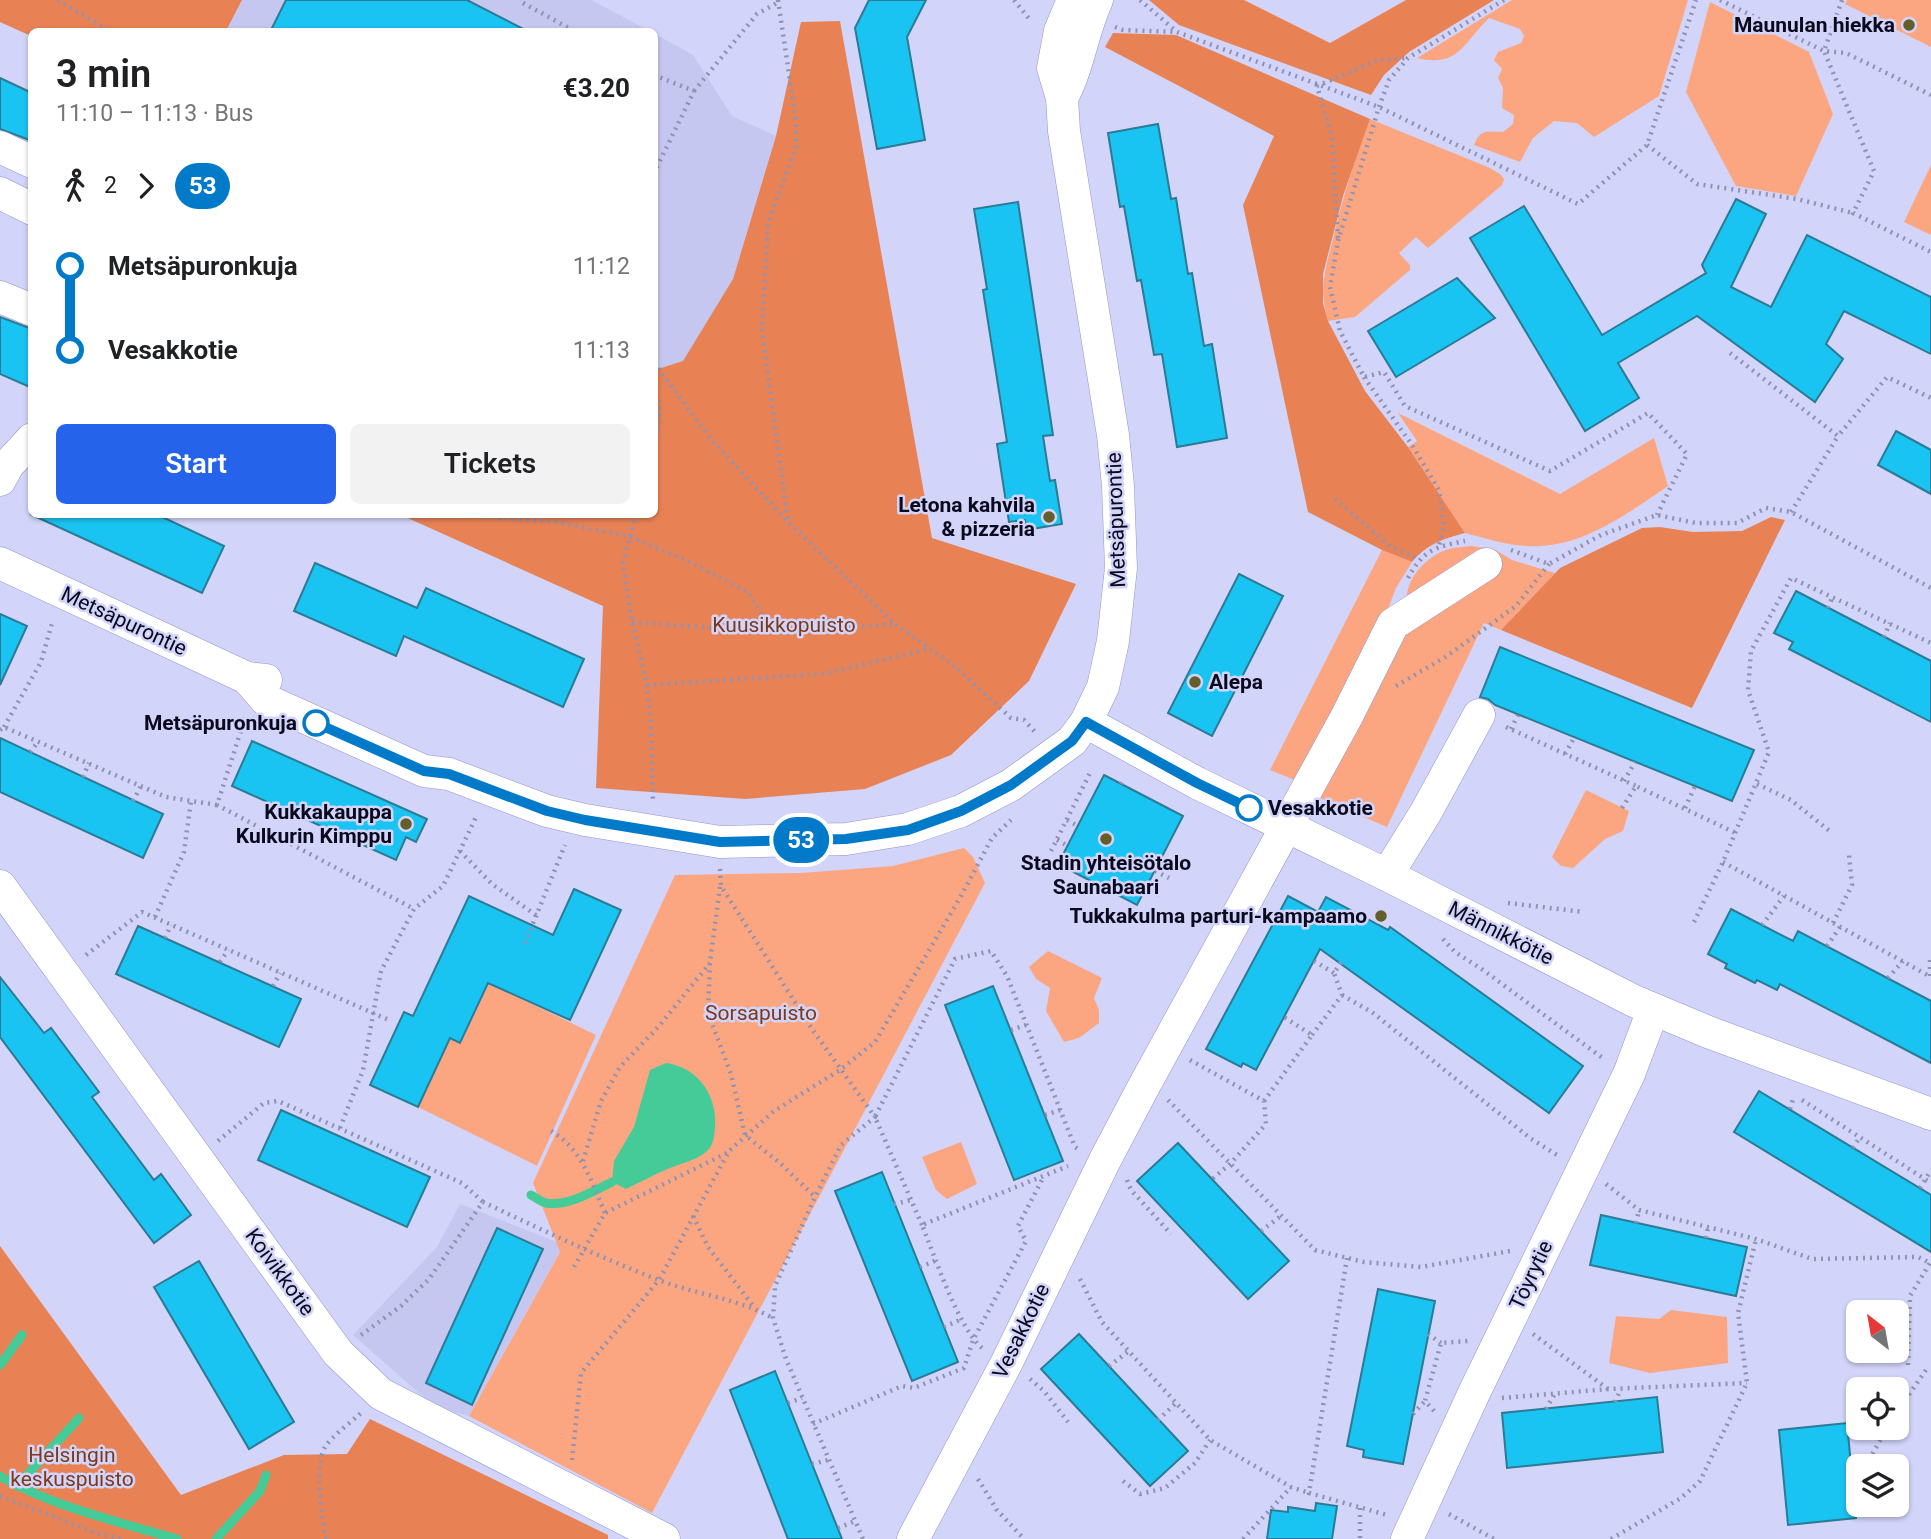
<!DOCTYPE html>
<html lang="en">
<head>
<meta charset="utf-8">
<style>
  body { margin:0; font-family:Roboto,sans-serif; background:#f2f2f2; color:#202124; height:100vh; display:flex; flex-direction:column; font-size:26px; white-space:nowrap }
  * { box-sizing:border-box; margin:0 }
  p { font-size:23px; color:#757577 }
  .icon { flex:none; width:38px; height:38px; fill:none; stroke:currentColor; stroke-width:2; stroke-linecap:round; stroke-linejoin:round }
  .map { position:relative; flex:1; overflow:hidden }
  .details { position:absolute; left:28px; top:28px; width:630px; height:490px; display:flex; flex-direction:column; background:#fff; border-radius:10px; box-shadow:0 2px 5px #0004 }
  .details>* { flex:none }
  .badge { padding:0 14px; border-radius:23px; font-size:24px; line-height:46px }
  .needle { width:46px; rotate:329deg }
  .buttons { position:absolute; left:1846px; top:1300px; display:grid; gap:14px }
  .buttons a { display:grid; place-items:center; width:63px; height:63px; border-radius:10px; background:#fff; box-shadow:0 2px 5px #0004; font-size:35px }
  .map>.badge { position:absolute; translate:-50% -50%; box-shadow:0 0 0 4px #fff }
  .legs { display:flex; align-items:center; gap:10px; height:77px; padding:0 28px; font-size:23px }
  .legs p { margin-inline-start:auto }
  .overview { display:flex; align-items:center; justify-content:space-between; height:119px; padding:0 28px }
  h1 { font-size:38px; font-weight:600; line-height:52px }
  .button { display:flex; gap:14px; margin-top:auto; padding:14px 28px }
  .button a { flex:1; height:80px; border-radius:10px; background:#2563eb; color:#fff; font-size:28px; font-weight:600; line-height:80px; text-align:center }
  .button a+a { background:#f2f2f2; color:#202124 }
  ul { padding:0 28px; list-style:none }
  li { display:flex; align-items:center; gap:24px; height:84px; font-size:26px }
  li i { display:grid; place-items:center; width:10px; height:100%; margin:0 9px; background:currentColor }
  li i::after { content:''; width:18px; height:18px; margin:-9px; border:5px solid; border-radius:50%; background:#fff }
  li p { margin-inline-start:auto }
  li:first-child i { background:linear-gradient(#0000 50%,currentColor 0) }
  li:last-child i { background:linear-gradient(currentColor 50%,#0000 0) }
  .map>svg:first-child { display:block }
  .built { fill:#c6c7f0 }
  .green { fill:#fca681 }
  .forest { fill:#e88255 }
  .water { fill:#44cb97 }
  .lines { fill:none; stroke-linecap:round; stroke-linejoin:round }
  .stream { stroke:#44cb97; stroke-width:9 }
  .building { fill:#1ac4f2; stroke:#2c7a94; stroke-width:2 }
  .minor-casing { stroke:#9494ce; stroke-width:33 }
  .path { stroke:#9192b1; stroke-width:4.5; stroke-dasharray:2 5; stroke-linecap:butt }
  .minor { stroke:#fff; stroke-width:32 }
  .line-1-casing { stroke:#fff; stroke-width:16 }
  .line-1 { stroke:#007ac9; stroke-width:10 }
  .poi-dot { fill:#635e2a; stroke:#d2d4f9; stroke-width:2.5 }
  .stop-1-dot { fill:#fff; stroke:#007ac9; stroke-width:3.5 }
  .labels { text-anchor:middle; stroke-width:5; stroke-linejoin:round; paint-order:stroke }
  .poi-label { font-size:21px; font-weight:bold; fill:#0a091d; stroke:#d2d4f9; text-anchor:end }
  .street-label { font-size:21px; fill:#0a091d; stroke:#d2d4f9 }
  .park-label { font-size:21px; fill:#7c3a1c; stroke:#d2d4f9 }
  .stop-label { font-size:21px; font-weight:bold; fill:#0a091d; stroke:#d2d4f9; text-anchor:end }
</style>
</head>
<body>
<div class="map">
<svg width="1931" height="1539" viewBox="0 0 1931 1539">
  <rect width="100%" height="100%" fill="#d2d4f9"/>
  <g class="built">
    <path d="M242 0H591L650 31 226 32Z"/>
    <path d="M655 34 693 55 732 116 776 136 733 279 655 408Z"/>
    <path d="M460 1204 557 1242 560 1251 469 1416 435 1407 353 1335 437 1247Z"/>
  </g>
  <g class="green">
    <path d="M1512 0H1688L1659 96 1594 137 1577 123 1554 121 1533 138 1520 162 1474 145C1481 128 1487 132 1503 132L1513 124 1514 115 1502 108 1503 88 1498 78 1502 69 1494 60 1498 52 1521 43 1524 36 1520 29 1489 18C1463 43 1459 68 1417 58Z"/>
    <path d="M1847 0H1931V47L1845 4Z"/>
    <path d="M1710 2 1809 52 1833 114 1796 196 1736 186 1686 92Z"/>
    <path d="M1370 119 1490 168 1500 174 1504 179 1502 185 1428 248 1416 237 1399 253 1410 265V270L1355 317 1328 321C1318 285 1326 269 1334 235 1343 195 1356 158 1370 119Z"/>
    <path d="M1931 165V235L1904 222Z"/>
    <path d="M1398 413 1560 494 1654 438 1668 486C1630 512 1587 544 1540 546 1515 548 1489 539 1465 533L1408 447 1417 441Z"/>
    <path d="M1471 546 1494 549 1512 560 1555 573 1501 630 1484 623 1387 827 1315 796 1407 601C1405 578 1428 555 1449 549 1456 547 1464 547 1471 546Z"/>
    <path d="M1382 550 1412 562 1396 588 1383 621 1302 783 1270 770Z"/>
    <path d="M1586 790 1629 811 1623 831 1605 839 1573 868 1561 866 1552 857Z"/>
    <path d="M964 848 973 857 985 883 652 1513 469 1416 560 1252 533 1183 675 875 801 873 893 866Z"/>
    <path d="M1048 951 1102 978 1094 998 1099 1010V1023L1079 1038 1064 1042 1046 1011 1050 988 1036 979 1029 967Z"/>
    <path d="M489 983 596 1035 537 1166 418 1107 450 1038 461 1043Z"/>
    <path d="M961 1142 977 1184 947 1199 936 1190 922 1157Z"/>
    <path d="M1671 1310 1727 1317 1728 1363 1650 1373 1609 1363 1616 1316 1659 1319Z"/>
  </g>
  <g class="forest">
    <path d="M0 0H242L226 31 32 32 31 36 0 22Z"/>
    <path d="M1149 0H1244L1330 43 1406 0H1494L1409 52 1384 75 1371 95 1179 25Z"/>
    <path d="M840 21 932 538 1076 584 1029 681 951 755 865 789 745 799 596 788 603 606 401 515 654 514 655 370 683 361 733 279 776 136 801 22Z"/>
    <path d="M1113 33 1176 35 1370 119 1343 196 1323 274V303L1328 321 1365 391 1408 447 1465 533C1443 539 1427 544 1412 562L1382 550 1308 512 1243 205 1274 136 1105 47Z"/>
    <path d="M1771 517 1785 520 1692 708 1501 630 1560 568 1642 528 1660 527 1693 532 1742 531Z"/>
    <path d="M0 1246 181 1495 284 1455 347 1454 370 1419 608 1535V1539H0Z"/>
  </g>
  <path class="water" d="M666 1063C698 1067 718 1096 715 1128 714 1136 714 1143 709 1149 699 1160 684 1162 670 1168 655 1174 641 1182 626 1189L612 1182 614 1161 634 1127 650 1070Z"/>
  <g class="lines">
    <g class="stream">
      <path d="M531 1195C535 1197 541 1202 546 1203 567 1207 594 1191 612 1182"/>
      <path d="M0 1365 22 1335"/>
      <path d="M0 1476C49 1505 121 1523 177 1539"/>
      <path d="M17 1486 79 1418"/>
      <path d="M216 1539 260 1491 266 1475"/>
    </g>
  </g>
  <g class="building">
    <path d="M286 0H467L529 32H270Z"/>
    <path d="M869 0H926L907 37 925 140 877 149 855 28Z"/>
    <path d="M0 78 32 93V141L0 129Z"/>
    <path d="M1158 124 1171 199 1176 198 1188 274 1192 273 1204 346 1212 344 1227 438 1177 447 1162 354 1154 355 1141 280 1137 281 1124 206 1120 207 1108 133Z"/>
    <path d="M1736 199 1766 214 1731 287 1771 307 1807 235 1931 297V354L1844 311 1826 344 1843 359 1815 402 1697 316 1618 363 1639 398 1585 431 1470 238 1524 206 1602 335 1706 273 1702 265Z"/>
    <path d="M1018 202 1053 435 1043 436 1050 481 1055 480 1062 524 1026 530 1025 520 1009 522 997 444 1007 442 983 290 987 289 974 209Z"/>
    <path d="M1457 278 1495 318 1396 377 1368 331Z"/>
    <path d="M0 317 32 329V388L0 374Z"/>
    <path d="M1896 431 1931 450V494L1878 465Z"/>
    <path d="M30 514H156L224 546 202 593Z"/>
    <path d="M315 563 417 608 426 588 584 659 563 707 404 636 396 656 294 611Z"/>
    <path d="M1239 574 1283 596 1212 736 1168 713Z"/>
    <path d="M1796 591 1931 661V722L1789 649 1793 642 1774 633Z"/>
    <path d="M0 614 27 626 0 685Z"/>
    <path d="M1500 647 1754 750 1732 801 1495 705 1488 699 1480 697Z"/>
    <path d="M0 738 163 814 143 858 0 792Z"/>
    <path d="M252 741 427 819 416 842 406 837 396 860 232 786Z"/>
    <path d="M1104 775 1183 816 1137 905 1058 864Z"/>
    <path d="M574 889 621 910 570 1020 488 983 460 1043 450 1038 418 1107 370 1085 404 1012 413 1016 469 896 553 935Z"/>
    <path d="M1288 896 1318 912 1326 897 1388 930 1390 927 1583 1066 1549 1113 1320 949 1256 1070 1243 1063 1241 1067 1206 1049Z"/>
    <path d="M1731 909 1793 941 1798 931 1931 1001V1063L1780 984 1777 990 1757 980 1755 983 1725 968 1727 964 1708 954Z"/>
    <path d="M138 926 301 999 279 1047 116 974Z"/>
    <path d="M0 977 44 1033 51 1028 99 1092 92 1097 154 1180 161 1174 191 1215 154 1243 0 1037Z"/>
    <path d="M993 986 1063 1161 1014 1180 945 1005Z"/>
    <path d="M1759 1091 1931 1195V1252L1734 1132Z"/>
    <path d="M281 1110 430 1177 407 1227 258 1160Z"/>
    <path d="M1178 1143 1289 1261 1248 1299 1137 1181Z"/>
    <path d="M882 1172 958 1362 912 1381 835 1191Z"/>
    <path d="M1601 1215 1747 1247 1736 1296 1590 1265Z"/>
    <path d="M497 1228 543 1249 472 1405 426 1383Z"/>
    <path d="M199 1261 294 1422 249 1449 154 1287Z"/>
    <path d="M1378 1289 1435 1301 1403 1464 1363 1457 1364 1450 1347 1446Z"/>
    <path d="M1079 1334 1188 1451 1150 1486 1041 1369Z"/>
    <path d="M775 1371 812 1464 842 1539H788L730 1390Z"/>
    <path d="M1657 1397 1663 1452 1507 1468 1502 1413Z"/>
    <path d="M1847 1423 1856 1518 1788 1525 1779 1430Z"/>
    <path d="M1316 1503 1337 1506 1332 1539H1267L1271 1510 1288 1512V1507L1315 1511Z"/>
  </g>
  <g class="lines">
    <defs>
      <g id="minor">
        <path d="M1062 98C1079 66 1082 33 1097 0"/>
        <path d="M0 147 32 162"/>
        <path d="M0 193 32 209"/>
        <path d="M0 297 32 310"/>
        <path d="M0 480 8 465 32 439"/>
        <path d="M0 563 247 678 266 680"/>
        <path d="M247 678 266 700 424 771 449 774 547 811 585 820 720 842 846 839 908 829 961 811 1011 785 1072 741 1086 722 1103 687 1113 641 1121 568 1118 486 1113 435 1064 131 1062 98 1053 68 1060 31 1073 0"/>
        <path d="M1086 722 1197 783 1387 875 1634 1001 1708 1032 1931 1114"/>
        <path d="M1387 875 1426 812 1479 715"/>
        <path d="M0 886 338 1353 381 1394 664 1539"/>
        <path d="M913 1539 1006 1364 1105 1160 1144 1086 1347 716 1393 624 1486 564"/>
        <path d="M1407 1539 1474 1393 1629 1074 1653 1010"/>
      </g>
    </defs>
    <use href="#minor" class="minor-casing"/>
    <g class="path">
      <path d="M58 0 111 32"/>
      <path d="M778 0 796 121V148L768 222 762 331 788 522"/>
      <path d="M1014 0 1031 21"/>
      <path d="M1140 0 1177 32 1379 107 1578 204 1647 145 1696 0"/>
      <path d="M1504 0 1408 58 1389 80 1379 107 1338 241 1330 287 1340 331 1364 377 1384 372 1405 406 1550 471 1648 413 1687 454 1657 515"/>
      <path d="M1720 0 1824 51 1846 53 1931 95"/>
      <path d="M1842 0 1824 51 1874 171 1853 213 1931 252"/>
      <path d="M523 3 576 32"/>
      <path d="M1115 27 1123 30 1176 32"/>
      <path d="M654 75 694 91 654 173"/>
      <path d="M694 91 757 14 777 3"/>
      <path d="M1647 145 1697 184 1797 199 1853 213"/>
      <path d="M1338 238 1332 137 1317 86 1378 60 1407 58"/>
      <path d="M1730 353 1838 436 1887 377 1931 398"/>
      <path d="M654 363 710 438 788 522 895 624 951 663 1011 718 1024 720 1036 733"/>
      <path d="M1364 377 1412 445 1439 490 1444 527 1439 546"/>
      <path d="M654 387 660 412 654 458"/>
      <path d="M1335 499 1390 546 1419 559"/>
      <path d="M1791 512 1838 436"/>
      <path d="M450 514 555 522 628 536 688 561 748 592 772 632"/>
      <path d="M636 514 623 563 632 622 647 685 651 725 653 803"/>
      <path d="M1511 550 1549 564 1601 535 1657 515 1696 523H1737L1766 508 1791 512 1931 588"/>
      <path d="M1408 578C1423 550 1435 547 1465 541"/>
      <path d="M1828 608 1833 596"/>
      <path d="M632 622 785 633 895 624"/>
      <path d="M1884 637 1890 623"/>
      <path d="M647 685 822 674 930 649"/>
      <path d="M1396 686 1447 656 1516 606 1549 564"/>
      <path d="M245 718 217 805 414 909"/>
      <path d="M4 727 41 662 52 623"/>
      <path d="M1506 727 1636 786"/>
      <path d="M1511 729 1518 715"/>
      <path d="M0 730 4 727 166 797 217 805"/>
      <path d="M30 752 38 742"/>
      <path d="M1565 754 1574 738"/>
      <path d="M83 777 89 763"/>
      <path d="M1624 781 1635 762"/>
      <path d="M1121 784 1123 780"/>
      <path d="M1757 784 1791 800 1832 833"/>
      <path d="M133 801 141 786"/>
      <path d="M1622 808 1636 786 1736 833"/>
      <path d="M1685 808 1695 786"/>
      <path d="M1067 820 1078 826"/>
      <path d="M1057 840 1068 846"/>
      <path d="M460 851 492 884 537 916"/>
      <path d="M1051 851 1091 771"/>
      <path d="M1723 862 1931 977"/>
      <path d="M720 869 721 886 812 1029 875 1117 841 1145 815 1197 775 1286 773 1318 786 1359 863 1539"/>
      <path d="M1155 871 1169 878"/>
      <path d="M720 887 710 962 708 1013 731 1074 745 1135 781 1164 815 1197"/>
      <path d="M1145 888 1160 895"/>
      <path d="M1508 903 1584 912"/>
      <path d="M155 917 184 852 191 801"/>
      <path d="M1694 922 1723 862 1769 752 1748 690 1751 651 1791 578 1931 643"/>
      <path d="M1833 923 1852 885 1849 855"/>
      <path d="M1762 925 1784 896"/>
      <path d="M165 938 171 925"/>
      <path d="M1443 939 1455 952 1483 970 1604 1059"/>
      <path d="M525 943 565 845"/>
      <path d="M1827 946 1840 927"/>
      <path d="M86 955 142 912 389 1020"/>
      <path d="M1930 960V976"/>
      <path d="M1314 961 1334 973"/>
      <path d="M220 962 228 950"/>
      <path d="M1888 978 1903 961"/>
      <path d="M273 986 280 973"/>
      <path d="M1342 995 1373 1013 1530 1138 1557 1155"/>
      <path d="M1011 1030 1026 1025"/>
      <path d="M1312 1035 1342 995 1334 973 1344 958"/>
      <path d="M1190 1060 1264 1101 1266 1124 1230 1164 1212 1179"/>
      <path d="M1168 1100 1315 1250 1364 1262 1421 1267 1510 1251"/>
      <path d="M1802 1100 1931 1183"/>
      <path d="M1264 1101 1312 1035 1284 1017"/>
      <path d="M1790 1109 1794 1096"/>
      <path d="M1045 1115 1060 1110"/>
      <path d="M340 1128 363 1070 381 971 414 909 443 886 477 815"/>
      <path d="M551 1131C582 1149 591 1181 605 1213"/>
      <path d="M218 1141 264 1103 278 1101 462 1183 483 1202"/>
      <path d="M1853 1148 1860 1137"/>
      <path d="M583 1161 601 1101 620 1067 660 1025 710 963"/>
      <path d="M1127 1180 1131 1190 1171 1234"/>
      <path d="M1606 1184 1639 1210 1756 1239 1812 1259 1918 1257 1930 1263"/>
      <path d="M1920 1188 1931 1170"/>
      <path d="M894 1204 911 1200"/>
      <path d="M693 1216 708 1247 754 1307"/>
      <path d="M1636 1223 1639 1210"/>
      <path d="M922 1225 875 1117 955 959 991 951 1007 976 1075 1147 1078 1149"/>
      <path d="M1261 1231 1281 1216"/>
      <path d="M1706 1238 1708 1228"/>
      <path d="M1347 1258 1309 1493 1387 1515"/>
      <path d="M574 1267 605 1213 727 1153"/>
      <path d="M920 1267 937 1260"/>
      <path d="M1080 1279 1102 1322 1210 1440 1291 1487 1309 1493"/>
      <path d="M944 1327 962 1319"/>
      <path d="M1428 1334 1441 1343"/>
      <path d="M1533 1334 1608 1389"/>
      <path d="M361 1335 401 1306 429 1279 483 1202C540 1229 597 1256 656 1279 694 1294 736 1298 773 1318"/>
      <path d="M982 1348C958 1327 935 1257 922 1225L1068 1166"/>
      <path d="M1908 1365 1910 1296 1930 1263"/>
      <path d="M1109 1366 1129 1351"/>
      <path d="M1030 1379 1044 1391 1068 1422"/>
      <path d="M1502 1398 1609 1389 1747 1383"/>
      <path d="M1615 1402 1621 1389"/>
      <path d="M788 1403 802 1398"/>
      <path d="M1546 1409 1554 1395"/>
      <path d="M1434 1411 1425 1401 1441 1343 1468 1341"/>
      <path d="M1897 1412 1928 1367"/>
      <path d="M1413 1414 1425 1401"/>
      <path d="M1158 1420 1176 1403"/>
      <path d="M813 1424 902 1386 914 1388 964 1368 973 1340 1026 1241 1018 1226 1044 1176"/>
      <path d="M572 1460 581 1373 659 1280 729 1151 774 1111 840 1070 875 1042 961 896 992 838 1011 820"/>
      <path d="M1869 1460 1887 1428"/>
      <path d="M812 1464 828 1460"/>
      <path d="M978 1479 997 1510 1024 1539"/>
      <path d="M1123 1481 1140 1494 1165 1488 1195 1463 1210 1440"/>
      <path d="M0 1496 96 1533 123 1539"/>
      <path d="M1360 1508V1539"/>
      <path d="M1449 1514 1494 1539"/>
      <path d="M838 1528 855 1521"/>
      <path d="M326 1539C322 1518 314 1466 325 1447 333 1435 349 1424 361 1413"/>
      <path d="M1243 1539 1291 1487"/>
      <path d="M1611 1539 1681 1498 1700 1481 1747 1383 1738 1313 1756 1239"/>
    </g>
    <use href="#minor" class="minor"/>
  </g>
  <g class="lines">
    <defs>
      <path id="line-1" d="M316 723 424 771 449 774 547 811 585 820 720 842 846 839 908 830 961 811 1011 785 1072 741 1086 722 1197 783 1249 808"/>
    </defs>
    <use href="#line-1" class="line-1-casing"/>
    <use href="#line-1" class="line-1"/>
  </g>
  <g class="poi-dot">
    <circle cx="1909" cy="25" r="7"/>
    <circle cx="1049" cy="517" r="7"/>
    <circle cx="1195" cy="682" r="7"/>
    <circle cx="406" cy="824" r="7"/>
    <circle cx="1106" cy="839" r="7"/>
    <circle cx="1381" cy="916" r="7"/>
  </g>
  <g class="stop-1-dot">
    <circle cx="316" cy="723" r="12"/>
    <circle cx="1249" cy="808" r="12"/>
  </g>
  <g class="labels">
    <g class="poi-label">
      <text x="1895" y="32">Maunulan hiekka</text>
      <text x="1035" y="512">Letona kahvila<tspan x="1035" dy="24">&amp; pizzeria</tspan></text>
      <text x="1209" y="689" text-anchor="start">Alepa</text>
      <text x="392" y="819">Kukkakauppa<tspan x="392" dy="24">Kulkurin Kimppu</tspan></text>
      <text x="1106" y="870" text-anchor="middle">Stadin yhteisötalo<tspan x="1106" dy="24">Saunabaari</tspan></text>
      <text x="1367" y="923">Tukkakulma parturi-kampaamo</text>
    </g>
    <g class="street-label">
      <text transform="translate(1116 520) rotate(-92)" y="7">Metsäpurontie</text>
      <text transform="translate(124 621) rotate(25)" y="7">Metsäpurontie</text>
      <text transform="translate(1501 933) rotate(27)" y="7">Männikkötie</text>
      <text transform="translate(280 1272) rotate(54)" y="7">Koivikkotie</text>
      <text transform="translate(1531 1275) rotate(-65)" y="7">Töyrytie</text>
      <text transform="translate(1021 1331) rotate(-64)" y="7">Vesakkotie</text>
    </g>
    <g class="park-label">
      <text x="784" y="632">Kuusikkopuisto</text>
      <text x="761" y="1020">Sorsapuisto</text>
      <text x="72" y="1462">Helsingin<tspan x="72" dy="24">keskuspuisto</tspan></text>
    </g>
    <g class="stop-label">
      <text x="297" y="730">Metsäpuronkuja</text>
      <text x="1268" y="815" text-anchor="start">Vesakkotie</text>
    </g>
  </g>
</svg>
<div class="buttons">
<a><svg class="needle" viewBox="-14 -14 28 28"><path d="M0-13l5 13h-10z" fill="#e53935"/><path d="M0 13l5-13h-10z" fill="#757577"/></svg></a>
<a><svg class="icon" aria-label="locate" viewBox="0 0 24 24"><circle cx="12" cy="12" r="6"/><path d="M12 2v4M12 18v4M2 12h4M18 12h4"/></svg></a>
<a><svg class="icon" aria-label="layers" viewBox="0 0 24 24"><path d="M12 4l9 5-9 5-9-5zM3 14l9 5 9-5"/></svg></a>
</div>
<b class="badge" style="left:801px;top:840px;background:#007ac9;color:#fff">53</b>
<section class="details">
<div class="overview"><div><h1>3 min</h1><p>11:10 – 11:13 · Bus</p></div><b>€3.20</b></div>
<div class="legs"><svg class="icon" aria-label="walk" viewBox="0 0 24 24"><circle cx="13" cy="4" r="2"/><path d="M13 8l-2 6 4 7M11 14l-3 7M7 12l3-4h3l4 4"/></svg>2<svg class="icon" aria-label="forward" viewBox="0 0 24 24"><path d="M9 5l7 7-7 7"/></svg><b class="badge" style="background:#007ac9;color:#fff">53</b></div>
<ul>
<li><i style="color:#007ac9"></i><b>Metsäpuronkuja</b><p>11:12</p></li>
<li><i style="color:#007ac9"></i><b>Vesakkotie</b><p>11:13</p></li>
</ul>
<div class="button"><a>Start</a><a>Tickets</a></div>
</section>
</div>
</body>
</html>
